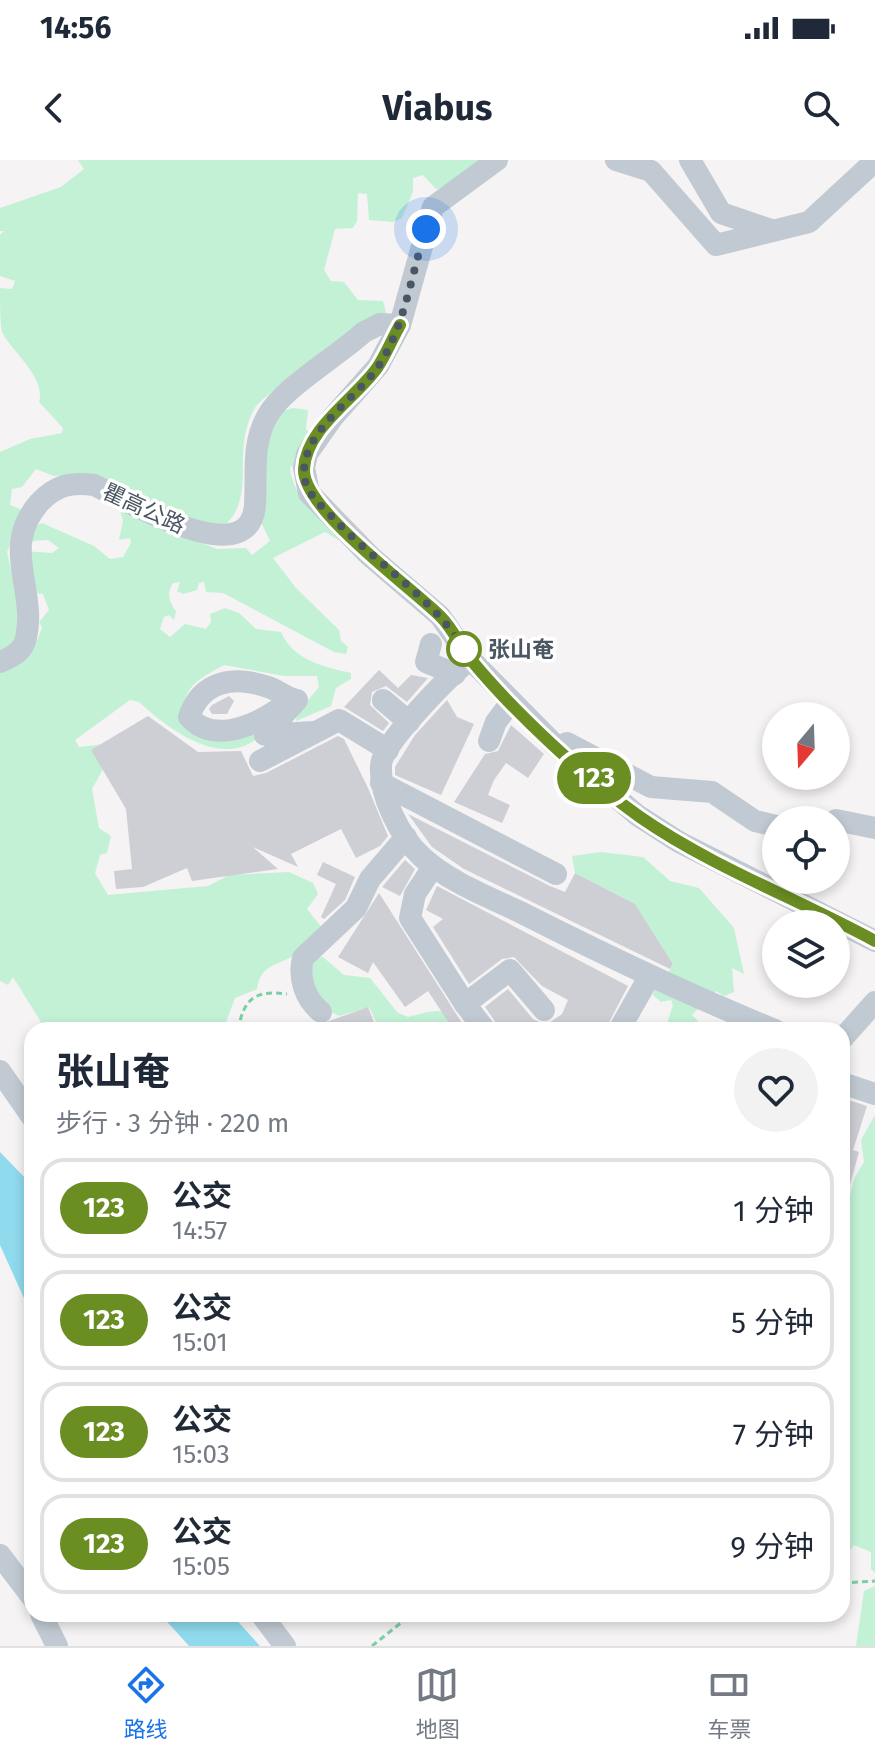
<!DOCTYPE html>
<html lang="zh">
<head>
<meta charset="utf-8">
<style>
  body { margin:0; font-family:"Fira Sans","Noto Sans SC",sans-serif; background:#f2f2f3; color:#1f2937; height:100vh; display:flex; flex-direction:column; font-size:30px; white-space:nowrap }
  * { box-sizing:border-box; margin:0 }
  p { font-size:26px; color:#747a83 }
  .icon { flex:none; width:44px; height:44px; fill:none; stroke:currentColor; stroke-width:2; stroke-linecap:round; stroke-linejoin:round }
  .map { position:relative; flex:1; overflow:hidden }
  .details { position:absolute; left:24px; top:862px; width:826px; height:600px; display:flex; flex-direction:column; background:#fff; border-radius:24px; box-shadow:0 4px 12px #0003 }
  .details>* { flex:none }
  .badge { padding:0 16px; border-radius:26px; font-size:28px; line-height:52px }
  .needle { width:52px; rotate:199deg }
  .tools { position:absolute; left:762px; top:542px; display:grid; gap:16px }
  .tools a { display:grid; place-items:center; width:88px; height:88px; border-radius:50%; background:#fff; box-shadow:0 4px 12px #0003; font-size:40px }
  .you { position:absolute; width:40px; height:40px; margin:-20px; border:6px solid #fff; border-radius:50%; background:#1a73e8; box-shadow:0 0 0 12px #1a73e833 }
  .map>.badge { position:absolute; translate:-50% -50%; box-shadow:0 0 0 4px #fff }
  .round { display:grid; place-items:center; flex:none; width:84px; height:84px; border-radius:42px; background:#f2f2f3 }
  .summary { display:flex; align-items:center; justify-content:space-between; height:136px; padding:0 32px }
  h1 { font-size:38px; font-weight:700; line-height:60px }
  ul { padding:0; list-style:none }
  li { display:flex; align-items:center; gap:24px; height:100px; margin:0 16px 12px; padding:0 16px; border:4px solid #e0e1e3; border-radius:24px }
  li div { flex:1 }
  li b { display:block; font-size:30px }
  li em { font-style:normal }
  li .badge { min-width:88px; font-weight:700; text-align:center }
  .status { display:flex; justify-content:space-between; align-items:center; height:56px; padding:0 40px; background:#fff; direction:ltr }
  .status svg { height:22px; fill:currentColor }
  header { display:flex; justify-content:space-between; align-items:center; height:104px; padding:0 32px; background:#fff; font-size:36px; font-weight:700 }
  .dock { display:flex; justify-content:space-around; align-items:center; height:112px; border-top:2px solid #e0e1e3; background:#fff; font-size:22px; color:#747a83 }
  .dock a { display:grid; justify-items:center; gap:4px }
  .dock .current { color:#1a73e8 }
  .map>svg:first-child { display:block }
  .green { fill:#c3f1d5 }
  .water { fill:#90daee }
  .building { fill:#cdcfd5 }
  .lines { fill:none; stroke-linecap:round; stroke-linejoin:round }
  .path { stroke:#7ad0a6; stroke-width:3; stroke-dasharray:6 4; stroke-linecap:butt }
  .minor { stroke:#c1cad2; stroke-width:22 }
  .line-casing { stroke:#fff; stroke-width:18 }
  .line { stroke:#6b8e23; stroke-width:12 }
  .walk { stroke:#4a5661; stroke-width:8; stroke-dasharray:0 14.4 }
  .stop-dot { fill:#fff; stroke:#6b8e23; stroke-width:4 }
  .labels { text-anchor:middle; stroke-width:7; stroke-linejoin:round; paint-order:stroke }
  .street-label { font-size:22px; fill:#4a5661; stroke:#fff }
  .stop-label { font-size:22px; font-weight:bold; fill:#4a5661; stroke:#fff; text-anchor:start }
</style>
</head>
<body>
<div class="status"><b>14:56</b><svg viewBox="0 0 49 12"><path d="M0 12V9h3v3zM5 12V6h3v6zM10 12V3h3v9zM15 12V0h3v12zM26 1h20v11H26zM47 4h2v5h-2z"/></svg></div>
<header><svg class="icon" aria-label="back" viewBox="0 0 24 24"><path d="M15 5l-7 7 7 7"/></svg>Viabus<svg class="icon" aria-label="search" viewBox="0 0 24 24"><circle cx="10" cy="10" r="6"/><path d="M15 15l6 6"/></svg></header>
<div class="map">
<svg width="875" height="1486" viewBox="0 0 875 1486">
  <rect width="100%" height="100%" fill="#f5f3f3"/>
  <g class="green">
    <path d="M78 0H484L447 27 436 29 423 15 413 18V32L402 58 393 62 369 60 367 34 358 33 357 61 353 68 335 69 324 110 331 121 344 122 358 140 383 141 387 157C364 172 265 231 255 248 229 292 260 337 221 369L197 364 96 315 54 316 36 309 22 327 12 329 10 345 23 350 7 392 21 455 17 482 0 490V292L30 279 62 273 63 268 39 242C47 218 11 191 2 172 0 161 0 141 0 128L12 129 15 121 0 116V75L4 71H0V48L61 27 84 9Z"/>
    <path d="M293 248 308 250 306 269 310 274 294 307 290 306C291 336 321 360 340 381L325 372 273 398 296 428 339 470 341 481 348 487 346 494 334 492 223 433 206 432 204 422 199 423 197 430 183 434 177 431 180 422 173 423C166 434 169 441 176 451L174 460 169 455 164 457 160 469 170 477 185 464 206 469 211 462 210 454 225 448 239 453 256 469 281 472C293 500 324 507 351 513V519L336 528 331 546 296 561 297 554 319 527 317 516H284L224 505C205 516 182 525 185 551L261 575C224 611 169 570 139 542L130 540 75 580 79 587 104 584 102 611 92 629 99 668 111 676 107 693 100 695 95 713 108 735 208 726 229 715 289 712 313 723 318 734 307 749 323 769C314 779 305 789 293 796 276 806 260 805 257 829L235 838 223 870H46L13 817 8 825 0 821V510L34 488 42 468 39 462 49 450 43 434 33 433 23 391 52 393 59 388 48 380 32 381 34 367 42 363 94 386 110 399 123 397 131 383 130 378 119 380 123 361 120 350 217 389 246 388 252 395 270 381 261 362V293L282 251Z"/>
    <path d="M601 692 643 697 670 721 699 728 734 768 744 814 732 808 734 832 724 836 716 831 692 855 699 862 698 870H665L673 845 671 840 661 842 653 835 656 819 667 815 673 804 635 744 575 713 572 696Z"/>
    <path d="M323 797 344 815 370 818 397 852 408 857C427 853 452 841 455 870H380L369 847 339 856 318 845 309 821 313 798Z"/>
    <path d="M875 955V1413L871 1409V1392L854 1385 842 1401V1038L849 1040 854 1019 864 1002 861 980Z"/>
    <path d="M875 1426V1486H856L864 1431Z"/>
  </g>
  <g class="water">
    <path d="M0 992 26 1019 32 1039V1156L0 1085Z"/>
    <path d="M160 1454H231L260 1486H189Z"/>
  </g>
  <g class="building">
    <path d="M379 510 398 528 411 515 428 518 407 542 386 526 372 532 370 545 389 563 383 571 344 547Z"/>
    <path d="M229 536 234 541 227 554H212L209 549 212 545Z"/>
    <path d="M447 540 457 557 474 564 441 635 395 615V607L415 575Z"/>
    <path d="M148 556 198 592 241 591 253 616 266 613 338 576 344 579 368 628 388 676 380 686 356 698 341 669 291 694 298 707 253 687 278 709 192 721 187 708 143 727 116 729 114 711 132 709 126 649 91 590Z"/>
    <path d="M511 565 544 594 528 618 506 603 494 620 488 635 510 645 502 663 454 642 485 594 498 591Z"/>
    <path d="M408 654 550 726 565 732 575 713 635 744 673 804 670 809 464 709 432 687Z"/>
    <path d="M405 700 415 709 400 736 382 727Z"/>
    <path d="M323 702 355 717 345 740 324 759 321 757 336 724 317 715Z"/>
    <path d="M437 726 628 826 605 870H501L485 847 508 829 533 859 546 865 562 854 568 840 542 826 514 797 502 799 469 824 433 767 443 759 426 750Z"/>
    <path d="M379 733 462 863 453 869 428 831 405 847 373 802 368 813 338 797Z"/>
    <path d="M368 847 377 870H310V868Z"/>
    <path d="M842 938 867 946 853 990 859 992 846 1039 842 1038Z"/>
  </g>
  <g class="lines">
    <g class="path">
      <path d="M238 870C244 838 255 830 287 834"/>
      <path d="M842 1423 875 1421"/>
      <path d="M372 1486 412 1454"/>
    </g>
    <g class="minor">
      <path d="M497 0 433 47 400 165 378 206 333 257 307 294 304 308 309 333 370 396 440 456 470 499 553 583 637 655 679 682 875 781"/>
      <path d="M616 0 651 11 716 85 809 62 875 1"/>
      <path d="M690 0 721 53 771 70"/>
      <path d="M431 484 426 502 455 514"/>
      <path d="M470 499C451 515 382 583 381 605 379 635 400 677 422 697 449 722 489 737 522 753 605 795 688 835 775 870"/>
      <path d="M0 502C11 497 23 492 26 478 37 429 0 388 39 343 56 325 70 322 94 325 125 339 250 416 255 345 257 314 251 284 268 255 284 227 338 196 364 172L380 164 400 165"/>
      <path d="M291 539C268 560 215 588 189 557 201 521 233 515 268 527 278 530 286 538 297 540L265 575 314 572"/>
      <path d="M383 540 409 562"/>
      <path d="M489 581 496 562 511 542"/>
      <path d="M567 583 651 627 712 632 755 661 776 666"/>
      <path d="M260 601 339 560 388 590"/>
      <path d="M381 623 556 714"/>
      <path d="M836 660 875 668"/>
      <path d="M433 707 415 734 410 758 465 844 510 810 544 850"/>
      <path d="M465 844 485 870"/>
      <path d="M321 852C305 839 298 818 303 798L356 748 370 719 406 677"/>
      <path d="M619 870 649 817"/>
      <path d="M842 879 875 842"/>
      <path d="M0 911 32 957"/>
      <path d="M842 923 875 934"/>
      <path d="M0 1395 32 1437"/>
      <path d="M41 1454 57 1486"/>
      <path d="M261 1454 285 1486"/>
    </g>
  </g>
  <g class="lines">
    <defs>
      <path id="line" d="M400 165C392 179 386 195 377 208 355 239 306 268 304 309 302 349 411 427 441 457 454 470 460 487 472 501 515 553 585 618 640 657 712 707 798 739 875 781"/>
    </defs>
    <use href="#line" class="line-casing"/>
    <use href="#line" class="line"/>
    <path class="walk" d="M426 69C411 115 405 166 378 207 356 239 306 268 304 310 303 332 321 345 335 360 376 403 433 438 464 489"/>
  </g>
  <circle class="stop-dot" cx="464" cy="489" r="16"/>
  <g class="labels">
    <g class="street-label">
      <text transform="translate(144 348) rotate(25)" y="8">瞿高公路</text>
    </g>
    <g class="stop-label">
      <text x="488" y="497">张山奄</text>
    </g>
  </g>
</svg>
<div class="tools">
<a><svg class="needle" viewBox="-14 -14 28 28"><path d="M0-13l5 13h-10z" fill="#e53935"/><path d="M0 13l5-13h-10z" fill="#747a83"/></svg></a>
<a><svg class="icon" aria-label="locate" viewBox="0 0 24 24"><circle cx="12" cy="12" r="6"/><path d="M12 2v4M12 18v4M2 12h4M18 12h4"/></svg></a>
<a><svg class="icon" aria-label="layers" viewBox="0 0 24 24"><path d="M12 4l9 5-9 5-9-5zM3 14l9 5 9-5"/></svg></a>
</div>
<div class="you" style="left:426px;top:69px"></div>
<b class="badge" style="left:594px;top:618px;background:#6b8e23;color:#fff">123</b>
<section class="details">
<div class="summary"><div><h1>张山奄</h1><p>步行 · 3 分钟 · 220 m</p></div><a class="round"><svg class="icon" aria-label="heart" viewBox="0 0 24 24"><path d="M12 20l-8-8c-3-5 5-10 8-4 3-6 11-1 8 4z"/></svg></a></div>
<ul>
<li><span class="badge" style="background:#6b8e23;color:#fff">123</span><div><b>公交</b><p>14:57</p></div><em>1 分钟</em></li>
<li><span class="badge" style="background:#6b8e23;color:#fff">123</span><div><b>公交</b><p>15:01</p></div><em>5 分钟</em></li>
<li><span class="badge" style="background:#6b8e23;color:#fff">123</span><div><b>公交</b><p>15:03</p></div><em>7 分钟</em></li>
<li><span class="badge" style="background:#6b8e23;color:#fff">123</span><div><b>公交</b><p>15:05</p></div><em>9 分钟</em></li>
</ul>
</section>
</div>
<nav class="dock">
<a class="current"><svg class="icon" aria-label="directions" viewBox="0 0 24 24"><path d="M12 3l9 9-9 9-9-9zM9 14v-3h6M13 9l2 2-2 2"/></svg>路线</a>
<a><svg class="icon" aria-label="map" viewBox="0 0 24 24"><path d="M3 6l6-2 6 2 6-2v14l-6 2-6-2-6 2zM9 4v14M15 6v14"/></svg>地图</a>
<a><svg class="icon" aria-label="tickets" viewBox="0 0 24 24"><path d="M3 7h18v10H3zM15 7v10"/></svg>车票</a>
</nav>
</body>
</html>
